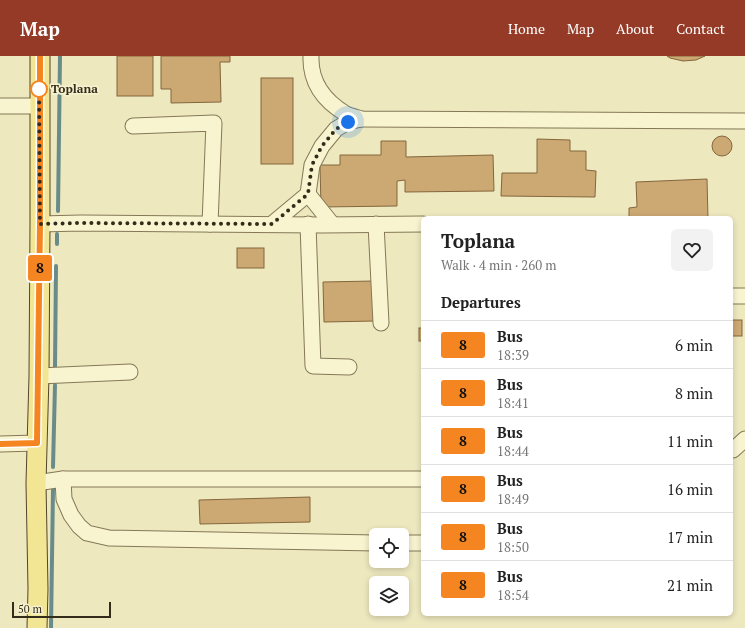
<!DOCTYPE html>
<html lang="en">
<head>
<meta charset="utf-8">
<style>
  body { margin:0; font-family:"PT Serif",serif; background:#f2f2f2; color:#222; height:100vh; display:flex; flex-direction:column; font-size:15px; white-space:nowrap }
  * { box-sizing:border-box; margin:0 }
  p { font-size:13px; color:#767676 }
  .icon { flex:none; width:22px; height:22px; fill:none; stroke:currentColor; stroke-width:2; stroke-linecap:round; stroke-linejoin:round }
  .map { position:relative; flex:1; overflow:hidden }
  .side { position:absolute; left:421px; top:160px; width:312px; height:400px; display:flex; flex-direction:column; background:#fff; border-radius:6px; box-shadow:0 2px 6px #0003 }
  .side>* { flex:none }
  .badge { padding:0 8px; border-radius:3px; font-size:14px; line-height:26px }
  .fabs { position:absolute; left:369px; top:472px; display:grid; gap:8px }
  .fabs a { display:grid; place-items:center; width:40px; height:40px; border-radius:6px; background:#fff; box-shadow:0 2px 6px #0003; font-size:20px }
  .scale { position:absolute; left:12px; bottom:10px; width:99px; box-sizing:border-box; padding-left:4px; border:2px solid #342c1b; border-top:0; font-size:11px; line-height:14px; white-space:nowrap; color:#342c1b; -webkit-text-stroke:3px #f5f1cd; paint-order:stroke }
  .you { position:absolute; width:20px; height:20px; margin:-10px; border:3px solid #fff; border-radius:50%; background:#1a73e8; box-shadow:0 0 0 6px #1a73e833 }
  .map>.badge { position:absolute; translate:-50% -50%; box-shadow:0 0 0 2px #fff }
  h2 { padding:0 20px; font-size:15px; line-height:36px }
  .round { display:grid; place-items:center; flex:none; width:42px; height:42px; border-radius:6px; background:#f2f2f2 }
  .overview { display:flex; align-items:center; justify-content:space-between; height:68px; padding:0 20px }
  h1 { font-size:19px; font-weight:700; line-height:30px }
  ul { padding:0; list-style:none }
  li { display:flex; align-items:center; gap:12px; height:48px; padding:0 20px; border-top:1px solid #e0e0e0 }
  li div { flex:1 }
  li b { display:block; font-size:15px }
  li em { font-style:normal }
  li .badge { min-width:44px; font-weight:700; text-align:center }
  header { display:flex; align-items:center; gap:24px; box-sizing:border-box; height:56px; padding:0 20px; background:#943a27; color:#fff }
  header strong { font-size:19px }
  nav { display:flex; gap:22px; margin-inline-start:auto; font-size:14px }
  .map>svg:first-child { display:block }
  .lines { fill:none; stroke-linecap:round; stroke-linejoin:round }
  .stream { stroke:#698c8a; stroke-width:4 }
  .building { fill:#cca873; stroke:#84663d }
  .minor-casing { stroke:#857857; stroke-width:17 }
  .major-casing { stroke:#53452b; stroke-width:21 }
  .minor { stroke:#f8f4d0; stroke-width:15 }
  .major { stroke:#f2e694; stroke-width:19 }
  .line-casing { stroke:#fff; stroke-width:9 }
  .line { stroke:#f58520; stroke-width:6 }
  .walk { stroke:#342c1b; stroke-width:4; stroke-dasharray:0 7.2 }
  .stop-dot { fill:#fff; stroke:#f58520; stroke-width:2 }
  .labels { text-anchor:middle; stroke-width:3.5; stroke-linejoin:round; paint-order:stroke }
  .stop-label { font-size:12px; font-weight:bold; fill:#342c1b; stroke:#f5f1cd; text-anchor:start }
</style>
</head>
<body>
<header>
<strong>Map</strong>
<nav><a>Home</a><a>Map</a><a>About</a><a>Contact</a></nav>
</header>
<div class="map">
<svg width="745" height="572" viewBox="0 0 745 572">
  <rect width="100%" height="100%" fill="#ede8be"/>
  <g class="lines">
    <g class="stream">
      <path d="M58 155 60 0"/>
      <path d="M57 188V178"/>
      <path d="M55 311 56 210"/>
      <path d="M53 411 55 329"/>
      <path d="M51 572 53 433"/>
    </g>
  </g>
  <g class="building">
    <rect x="117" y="0" width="36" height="40"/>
    <path d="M161 0H230V6H220L221 46 171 47V33H161Z"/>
    <path d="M667 0H705L696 4 683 5 670 2Z"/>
    <rect x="261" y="22" width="32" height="86"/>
    <circle cx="722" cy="90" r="10"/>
    <path d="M537 83 570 84V95H586V114L596 115 595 141 501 140 502 117H537Z"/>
    <path d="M381 85H406V101L493 99 494 135 405 136V124L397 125V150L321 151 320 109H340V99H381Z"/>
    <path d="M707 123 708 162H718H629V152L637 151 636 126Z"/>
    <rect x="237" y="192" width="27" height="20"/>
    <path d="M374 225 375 265 324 266 323 226Z"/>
    <rect x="731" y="264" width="11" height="16"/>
    <rect x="419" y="272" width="4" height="13"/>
    <path d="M310 441V466L200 468 199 444Z"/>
  </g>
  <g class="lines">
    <defs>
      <g id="minor">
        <path d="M311 0C310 26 324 45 346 58 350 60 356 61 361 63L745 65"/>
        <path d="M0 50H39"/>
        <path d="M133 70 214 67 210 168"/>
        <path d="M308 138 332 168"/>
        <path d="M40 168 81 167 322 169 423 168"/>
        <path d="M272 168 308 138 312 109 322 90 336 73 348 66 361 63"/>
        <path d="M308 168 313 310 349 311"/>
        <path d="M376 168 381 267"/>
        <path d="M731 240H745"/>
        <path d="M39 320 130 316"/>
        <path d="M0 388 37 387"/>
        <path d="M731 394H733L745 383"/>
        <path d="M63 423 64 443 71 459 79 470 87 477 109 482 376 487"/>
        <path d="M36 427 63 423H423"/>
        <path d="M402 487H423"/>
      </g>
      <path id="major" d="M37 572 38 533 36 427 39 320 40 168V0"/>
    </defs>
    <use href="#minor" class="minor-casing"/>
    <use href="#major" class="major-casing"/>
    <use href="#minor" class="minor"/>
    <use href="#major" class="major"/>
  </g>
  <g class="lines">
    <defs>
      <path id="line" d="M0 388 37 387 40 168V0"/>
    </defs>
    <use href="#line" class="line-casing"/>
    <use href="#line" class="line"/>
    <path class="walk" d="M39 33V29L40 168 81 167 272 168 308 138 312 109 322 90 336 73 348 66"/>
  </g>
  <circle class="stop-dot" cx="39" cy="33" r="8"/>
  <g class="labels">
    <g class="stop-label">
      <text x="51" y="37">Toplana</text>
    </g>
  </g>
</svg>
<div class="fabs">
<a><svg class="icon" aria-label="locate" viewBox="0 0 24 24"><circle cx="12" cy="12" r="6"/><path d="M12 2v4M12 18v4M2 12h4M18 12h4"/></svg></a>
<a><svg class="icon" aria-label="layers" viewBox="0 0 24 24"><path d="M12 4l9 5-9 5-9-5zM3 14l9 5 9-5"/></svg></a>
</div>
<div class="scale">50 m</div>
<div class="you" style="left:348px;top:66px"></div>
<b class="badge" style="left:40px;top:212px;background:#f58520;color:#111">8</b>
<section class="side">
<div class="overview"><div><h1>Toplana</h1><p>Walk · 4 min · 260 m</p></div><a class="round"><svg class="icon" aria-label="heart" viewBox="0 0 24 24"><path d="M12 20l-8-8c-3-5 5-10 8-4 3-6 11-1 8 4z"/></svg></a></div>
<h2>Departures</h2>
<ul>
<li><span class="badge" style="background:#f58520;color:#111">8</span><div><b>Bus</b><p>18:39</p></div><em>6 min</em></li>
<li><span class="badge" style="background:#f58520;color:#111">8</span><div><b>Bus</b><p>18:41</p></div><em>8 min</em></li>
<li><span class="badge" style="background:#f58520;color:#111">8</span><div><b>Bus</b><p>18:44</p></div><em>11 min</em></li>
<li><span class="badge" style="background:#f58520;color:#111">8</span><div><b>Bus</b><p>18:49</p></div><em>16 min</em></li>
<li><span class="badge" style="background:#f58520;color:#111">8</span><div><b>Bus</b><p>18:50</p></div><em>17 min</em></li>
<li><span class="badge" style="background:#f58520;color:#111">8</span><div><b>Bus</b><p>18:54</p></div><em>21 min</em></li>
</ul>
</section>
</div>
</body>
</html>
